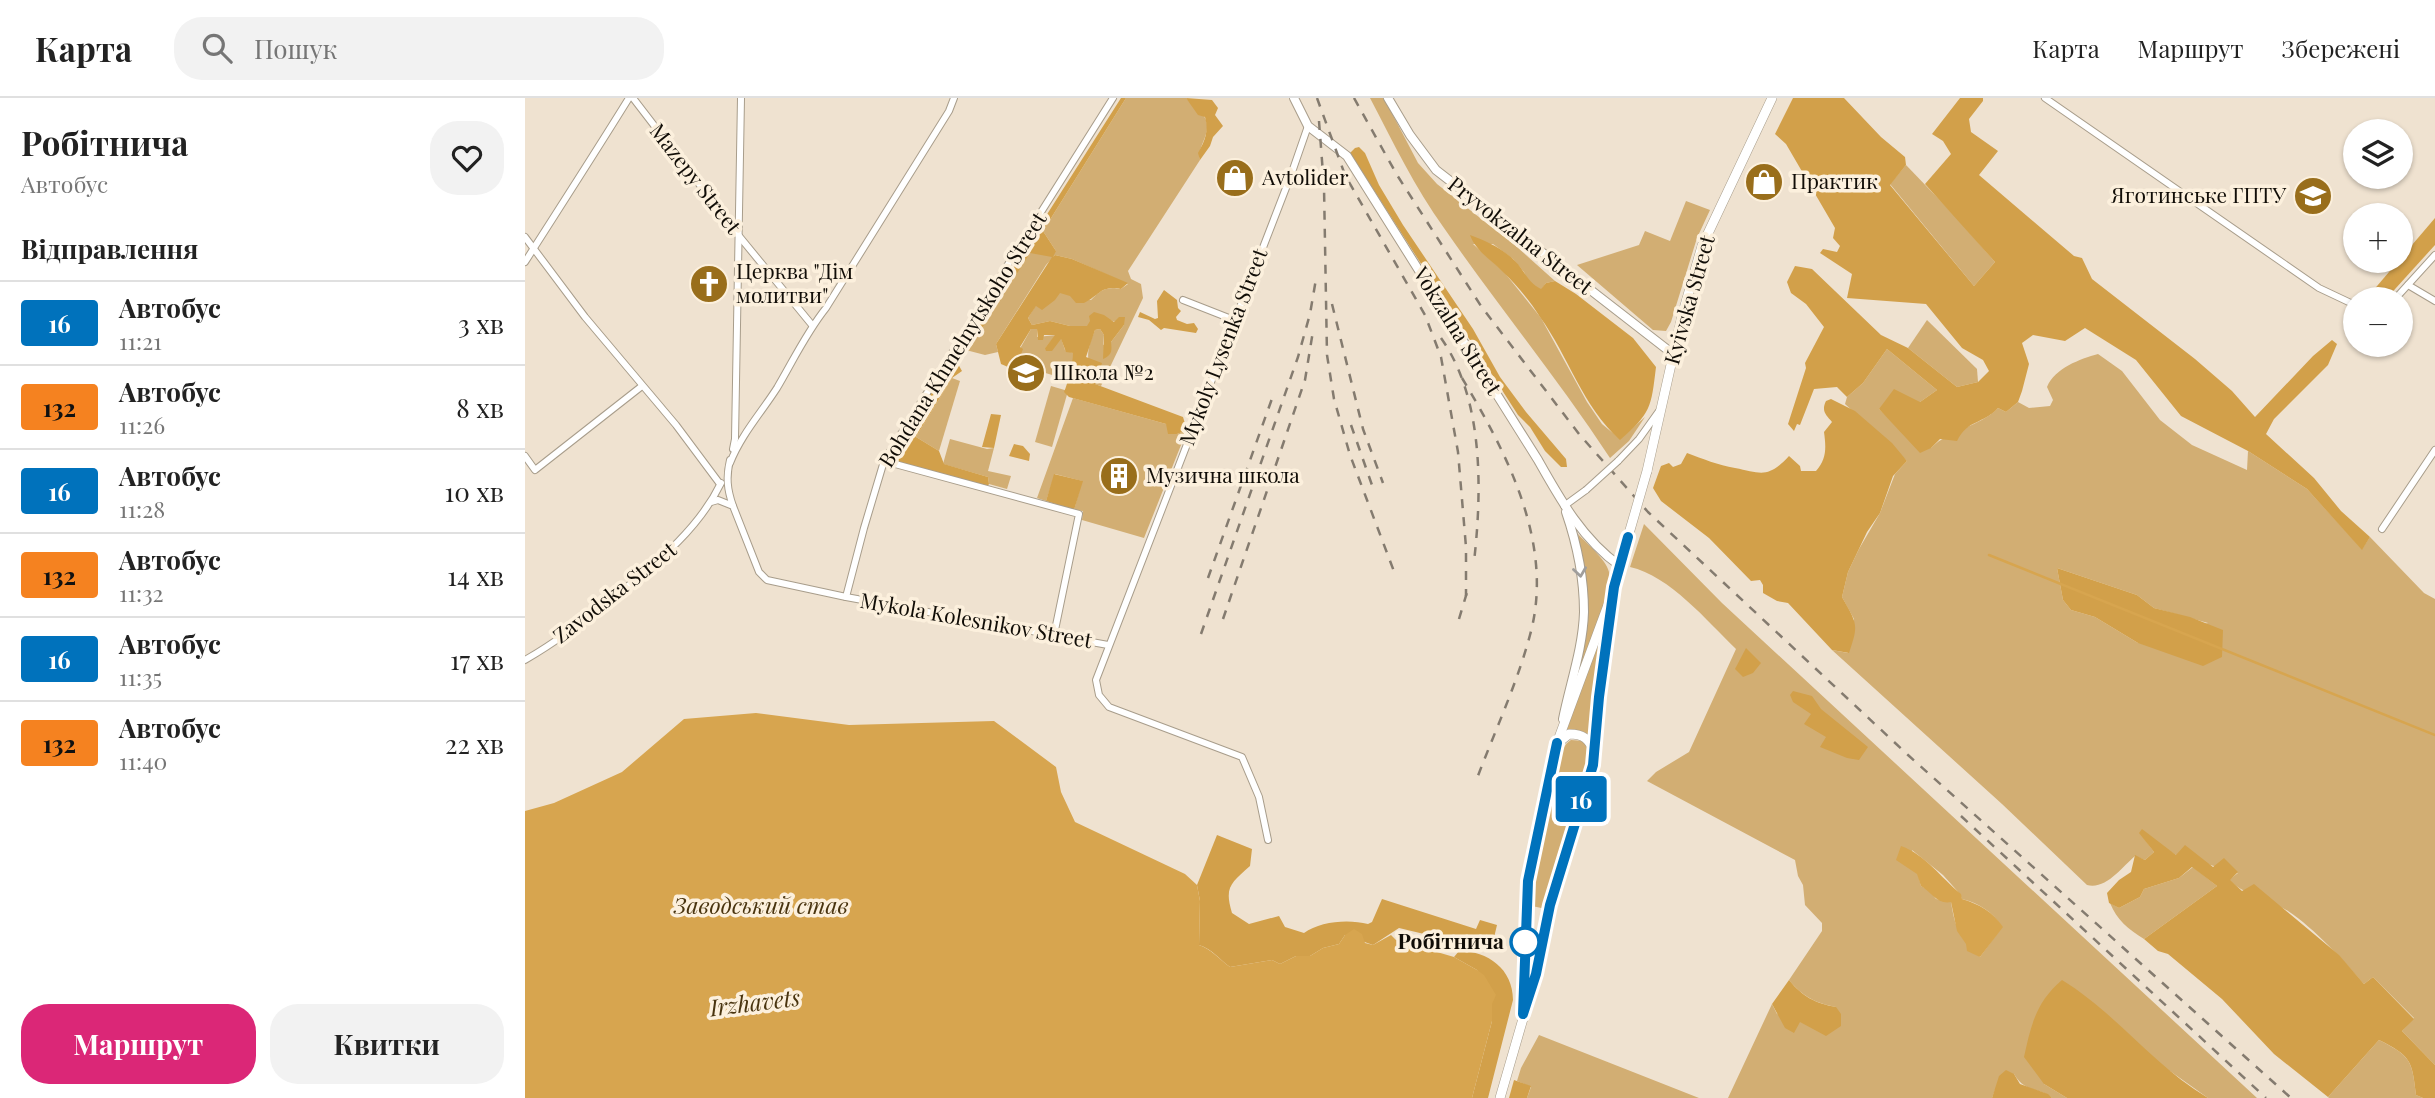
<!DOCTYPE html>
<html lang="uk">
<head>
<meta charset="utf-8">
<style>
  body { margin:0; font-family:"Playfair Display",serif; background:#f2f2f2; color:#222; height:100vh; display:flex; flex-direction:column; font-size:26px; white-space:nowrap }
  * { box-sizing:border-box; margin:0 }
  p { font-size:23px; color:#767676 }
  .icon { flex:none; width:38px; height:38px; fill:none; stroke:currentColor; stroke-width:2; stroke-linecap:round; stroke-linejoin:round }
  .map { position:relative; flex:1; overflow:hidden }
  .panel { display:flex; flex-direction:column; background:#fff; width:525px }
  .panel>* { flex:none }
  .badge { padding:0 14px; border-radius:5px; font-size:24px; line-height:46px }
  .controls { position:absolute; left:1818px; top:21px; display:grid; gap:14px }
  .controls a { display:grid; place-items:center; width:70px; height:70px; border-radius:50%; background:#fff; box-shadow:0 2px 5px #0004; font-size:35px }
  .map>.badge { position:absolute; translate:-50% -50%; box-shadow:0 0 0 4px #fff }
  h2 { padding:0 21px; font-size:26px; line-height:63px }
  .round { display:grid; place-items:center; flex:none; width:74px; height:74px; border-radius:28px; background:#f2f2f2 }
  .overview { display:flex; align-items:center; justify-content:space-between; height:119px; padding:0 21px }
  h1 { font-size:33px; font-weight:700; line-height:52px }
  .action { display:flex; gap:14px; margin-top:auto; padding:14px 21px }
  .action a { flex:1; height:80px; border-radius:28px; background:#db2777; color:#fff; font-size:28px; font-weight:700; line-height:80px; text-align:center }
  .action a+a { background:#f2f2f2; color:#222 }
  ul { padding:0; list-style:none }
  li { display:flex; align-items:center; gap:21px; height:84px; padding:0 21px; border-top:2px solid #e0e0e0 }
  li div { flex:1 }
  li b { display:block; font-size:26px }
  li em { font-style:normal }
  li .badge { min-width:77px; font-weight:700; text-align:center }
  header { display:flex; align-items:center; gap:42px; box-sizing:border-box; height:98px; padding:0 35px; background:#fff; border-bottom:2px solid #e0e0e0 }
  header strong { font-size:33px }
  nav { display:flex; gap:38px; margin-inline-start:auto; font-size:24px }
  .search { width:490px; height:63px; background:#f2f2f2; display:flex; align-items:center; gap:18px; box-sizing:border-box; padding:0 24px; border-radius:28px; color:#767676; font-size:26px }
  main { display:flex; flex:1; min-height:0 }
  .map>svg:first-child { display:block }
  .green { fill:#d2ae73; fill-rule:evenodd }
  .forest { fill:#d2a04a }
  .water { fill:#d7a54f }
  .lines { fill:none; stroke-linecap:round; stroke-linejoin:round }
  .stream { stroke:#d7a54f; stroke-width:2.5 }
  .minor-casing { stroke:#a89d8b; stroke-width:8 }
  .tertiary-casing { stroke:#a89d8b; stroke-width:10 }
  .secondary-casing { stroke:#a89d8b; stroke-width:10 }
  .minor { stroke:#fff; stroke-width:6 }
  .tertiary { stroke:#fff; stroke-width:8 }
  .secondary { stroke:#fff; stroke-width:9 }
  .rail { stroke:#847b6f; stroke-width:2.5; stroke-dasharray:9 9; stroke-linecap:butt }
  .minor-bridge-casing { stroke:#a89d8b; stroke-width:8; stroke-linecap:butt }
  .secondary-bridge-casing { stroke:#a89d8b; stroke-width:10; stroke-linecap:butt }
  .minor-bridge { stroke:#fff; stroke-width:6 }
  .secondary-bridge { stroke:#fff; stroke-width:9 }
  .oneway { stroke:#a09e9c }
  .line-casing { stroke:#fff; stroke-width:16 }
  .line { stroke:#0072bc; stroke-width:10 }
  .stop-dot { fill:#fff; stroke:#0072bc; stroke-width:3.5 }
  .labels { text-anchor:middle; stroke-width:7; stroke-linejoin:round; paint-order:stroke }
  .poi-label { font-size:21px; fill:#110d07; stroke:#fcf0dd; text-anchor:start }
  .street-label { font-size:21px; fill:#110d07; stroke:#fcf0dd }
  .stop-label { font-size:21px; font-weight:bold; fill:#110d07; stroke:#fcf0dd; text-anchor:end }
  .water-label { font-size:23px; font-style:italic; fill:#49340f; stroke:#fcf0dd }
</style>
</head>
<body>
<header>
<strong>Карта</strong>
<div class="search"><svg class="icon" aria-label="search" viewBox="0 0 24 24"><circle cx="10" cy="10" r="6"/><path d="M15 15l6 6"/></svg>Пошук</div>
<nav><a>Карта</a><a>Маршрут</a><a>Збережені</a></nav>
</header>
<main>
<section class="panel">
<div class="overview"><div><h1>Робітнича</h1><p>Автобус</p></div><a class="round"><svg class="icon" aria-label="heart" viewBox="0 0 24 24"><path d="M12 20l-8-8c-3-5 5-10 8-4 3-6 11-1 8 4z"/></svg></a></div>
<h2>Відправлення</h2>
<ul>
<li><span class="badge" style="background:#0072bc;color:#fff">16</span><div><b>Автобус</b><p>11:21</p></div><em>3 хв</em></li>
<li><span class="badge" style="background:#f58220;color:#111">132</span><div><b>Автобус</b><p>11:26</p></div><em>8 хв</em></li>
<li><span class="badge" style="background:#0072bc;color:#fff">16</span><div><b>Автобус</b><p>11:28</p></div><em>10 хв</em></li>
<li><span class="badge" style="background:#f58220;color:#111">132</span><div><b>Автобус</b><p>11:32</p></div><em>14 хв</em></li>
<li><span class="badge" style="background:#0072bc;color:#fff">16</span><div><b>Автобус</b><p>11:35</p></div><em>17 хв</em></li>
<li><span class="badge" style="background:#f58220;color:#111">132</span><div><b>Автобус</b><p>11:40</p></div><em>22 хв</em></li>
</ul>
<div class="action"><a>Маршрут</a><a>Квитки</a></div>
</section>
<div class="map">
<svg width="1910" height="1000" viewBox="0 0 1910 1000">
  <rect width="100%" height="100%" fill="#efe2d0"/>
  <g class="green">
    <path d="M601 0H661C667 7 678 14 681 22 686 37 672 48 675 62L603 173 606 181 616 186 618 200 576 288 569 286C562 261 560 256 570 232L575 231 579 237 578 247 586 244 599 227 582 221 564 229 545 228 525 223 507 227 503 220 511 207 517 211 532 193 566 202C577 191 581 189 596 191L603 186 547 161 530 157 521 167 471 246 473 254 460 257 437 251 444 239 451 240 509 146 531 153 518 133Z"/>
    <path d="M845 0H859L893 65 912 86 992 149 1030 183 1021 185 1016 192 1004 185 999 174 988 161 968 146H948L979 174 1016 220 1062 304 1077 326 1095 341 1120 319 1104 343 1085 360C1033 281 973 208 919 130 890 90 868 44 845 0Z"/>
    <path d="M1381 67 1431 119 1470 164 1449 188 1365 86Z"/>
    <path d="M1161 103 1185 112 1172 140 1146 224 1141 233 1128 232 1052 167 1114 147 1120 133 1145 143Z"/>
    <path d="M1402 222 1452 271 1453 284 1432 289 1383 250Z"/>
    <path d="M506 231H512V239L531 237 520 250 536 240 540 252 548 255V265L544 282 487 265Z"/>
    <path d="M1362 251 1412 292 1395 304 1354 311 1372 328 1406 350C1425 331 1455 329 1473 310L1481 314 1493 304 1504 310 1525 308 1528 302 1522 289C1530 270 1555 261 1573 256L1597 273 1635 322 1667 347 1722 372 1723 353 1782 391 1837 451 1845 439 1899 495 1910 501V967L1877 933 1889 920 1848 879 1839 886C1818 862 1790 831 1763 813 1742 800 1724 800 1704 782L1713 775 1651 757 1615 735 1629 754 1620 762 1610 758C1597 769 1581 792 1562 787L1477 706 1307 552 1323 555 1329 521 1317 499 1323 474 1334 451 1355 415 1370 376 1382 363 1320 306 1322 299 1338 285ZM1532 470 1612 497 1629 510 1683 525 1613 545 1570 519 1546 512 1538 502Z"/>
    <path d="M427 280 435 283 414 353 391 339Z"/>
    <path d="M526 288 543 293 527 349 510 344Z"/>
    <path d="M548 300 641 326 652 336 662 332 619 440 557 422 558 413 549 412 557 383 530 376 521 403 512 400Z"/>
    <path d="M425 341 462 351 469 350 463 373 486 378 482 391 464 386 463 379 418 366Z"/>
    <path d="M1119 426 1197 505 1732 1000H1683L1645 973 1519 986 1542 1000H1527C1513 988 1501 996 1489 976L1470 992 1467 1000H1203L1247 906 1252 916 1275 923 1311 909C1290 905 1277 898 1264 882L1297 833V825L1280 807 1278 787 1273 778 1270 762 1122 683 1131 674 1164 654 1211 551C1182 523 1145 478 1105 469ZM1387 752 1418 777 1435 796 1437 801C1454 805 1468 814 1477 829L1455 859C1435 841 1430 830 1426 804L1411 801 1405 793 1396 788Z"/>
    <path d="M1053 436C1062 446 1081 461 1084 474 1088 493 1052 581 1044 604L1061 493Z"/>
    <path d="M1075 538 1068 639 1057 633H1041Z"/>
    <path d="M1046 642 1059 643 1066 655 1058 684 1045 689 1034 684C1030 672 1035 648 1046 642Z"/>
    <path d="M1026 690 1039 700 1053 699 1021 811 1007 808 1008 783Z"/>
    <path d="M1668 769 1692 788 1619 841C1603 831 1592 822 1585 805L1594 810 1615 799 1619 791 1654 780Z"/>
    <path d="M1014 937 1174 1000H1002L1006 989 992 983 996 970Z"/>
    <path d="M1854 942C1885 958 1887 961 1891 997L1898 1000H1804L1803 999Z"/>
  </g>
  <g class="forest">
    <path d="M596 0H601L518 133 531 153 528 159 530 157 547 161 603 185 596 191C574 188 577 196 559 205H551L545 198 535 195 530 202 517 212 511 208 503 220 507 227 525 223 545 228H562L565 223 564 218 569 214 579 217 589 224 594 219H600L599 227 586 244C587 253 587 257 578 261L579 237 575 231 570 232 561 259 577 265 570 286 658 319 662 332 652 336H643L641 326 544 299 539 294C543 285 548 265 548 255L541 254 536 241 527 253H521L520 250 530 237H519L518 242H513L512 231H506L495 249 498 251 494 262 489 263 483 269 476 266 471 246 527 159 505 155 451 240 444 239Z"/>
    <path d="M661 0 687 2 693 10 690 17 698 28 688 39 685 48 675 62 673 55C680 43 684 33 680 19L673 17Z"/>
    <path d="M1268 0H1319L1356 39 1380 59 1381 67 1365 87 1449 188 1470 164 1400 86 1426 56 1418 43 1407 36 1435 0H1458V3L1444 21 1446 34 1473 53 1454 77 1549 158 1557 160 1567 181 1670 261 1707 293 1730 319 1788 258 1807 242 1812 246 1803 267 1749 321 1741 336 1789 380 1816 413 1845 439 1837 452 1782 391 1723 353 1656 318 1611 262 1560 230 1540 243 1508 237 1497 245 1504 266 1497 293 1493 304 1481 314 1473 310C1457 327 1443 321 1432 343L1415 341 1406 350 1395 355 1354 311 1369 291 1395 304 1412 292 1362 251 1338 285 1322 299 1312 289 1289 291 1275 327 1272 326 1269 333 1263 326 1281 270 1280 265 1299 229 1281 206 1266 195 1262 184 1270 168 1287 171 1356 237 1383 250 1432 289 1453 284 1464 273 1458 262 1437 250 1401 206 1322 200 1327 176 1295 155 1298 151 1312 154 1315 148 1308 140 1310 130 1261 46 1250 36Z"/>
    <path d="M834 49 840 55 854 87 878 127 948 231 975 279 1001 314 1041 361 1042 369H1036L1020 353 1005 329 993 317 825 55 830 50Z"/>
    <path d="M1910 120V147L1861 201H1841Z"/>
    <path d="M945 137C961 143 977 150 990 163 1000 173 1002 184 1016 191L1021 185 1030 183 1051 196 1108 240 1131 269C1126 310 1126 315 1095 342 1057 308 1044 259 1015 219 1005 203 991 186 977 173 965 161 951 153 945 137Z"/>
    <path d="M639 192 652 202 653 210 656 213 651 219 652 222 662 226 669 225 673 231 671 235 639 230 636 232 624 222 613 219 615 214 630 221 633 220 632 203Z"/>
    <path d="M426 260 433 266 437 273 427 280 391 339 414 353 419 366 463 379 464 386 460 392 369 367 367 357Z"/>
    <path d="M1306 301 1330 313 1367 345 1382 363 1368 378 1355 415 1342 434 1323 474 1317 499C1332 526 1334 526 1324 555L1307 552 1263 505 1252 503 1238 495V487L1235 482 1226 483 1184 440 1136 403 1128 390 1136 368 1144 365 1148 369 1156 366 1162 355C1178 361 1193 367 1210 370 1236 375 1243 381 1264 358L1275 368 1276 373H1291C1302 361 1301 349 1299 334L1307 324C1301 317 1296 313 1301 303Z"/>
    <path d="M466 316 476 317 469 350 457 349Z"/>
    <path d="M489 346 498 348 505 356 504 363 484 358Z"/>
    <path d="M529 376 558 383 549 412 521 403Z"/>
    <path d="M1532 470 1612 497 1629 510 1665 519 1698 532 1697 559 1678 568 1613 545 1570 519 1546 512 1538 502Z"/>
    <path d="M1221 550 1236 565 1228 575 1218 579 1210 571Z"/>
    <path d="M1268 593 1287 598 1296 611 1343 649 1334 662 1322 660 1295 649 1301 639 1279 626 1286 616 1268 604 1265 597Z"/>
    <path d="M1617 731 1651 757 1660 747 1688 769 1699 760 1713 774 1705 782 1717 793 1729 786 1814 857 1839 886 1848 879 1889 921 1877 933 1910 967V1000H1898L1891 997C1887 962 1886 958 1854 942L1803 999 1749 956 1697 901 1643 856 1633 853 1619 841 1692 788 1667 769 1654 780 1619 791 1615 799 1594 810 1584 805 1582 795 1594 782 1606 774 1610 757 1620 762 1629 754 1614 735Z"/>
    <path d="M692 737 727 751 725 768C706 785 699 789 707 815L724 826 754 818 760 829 779 835C795 823 824 821 843 826L847 824 857 801 951 831 955 822 972 827 966 852 874 830 848 847 820 837 814 846 798 850 785 858H771L755 866 747 862 705 869C694 861 687 851 674 847L675 803 672 787Z"/>
    <path d="M934 853C963 853 988 871 988 902L963 1000H947L967 923V906L952 872 929 859Z"/>
    <path d="M1264 882C1278 899 1290 905 1311 909L1316 916V928L1301 938 1275 924 1269 935 1260 930 1247 906Z"/>
    <path d="M1537 882C1591 915 1629 968 1683 1000H1542L1519 986 1499 959C1506 927 1511 904 1537 882Z"/>
    <path d="M1481 972 1489 976 1495 986 1523 996 1527 1000H1467L1474 978Z"/>
    <path d="M989 982 1006 988 1002 1000H984Z"/>
  </g>
  <g class="water">
    <path d="M231 615 324 627 469 623 531 669 536 694 550 724 660 776 672 787 675 803 674 847C686 851 694 861 705 869L747 862 755 866 771 858H785L798 850 814 846 820 837 829 831 837 836 840 845 848 847 866 837 871 842 929 859 952 872 959 877 971 897 967 906V923L947 1000H0V713L29 705 97 674 159 621Z"/>
    <path d="M1376 748C1401 757 1415 779 1436 796L1437 801C1454 806 1468 814 1478 829L1455 859 1442 853 1441 846 1432 833 1426 804C1413 807 1406 794 1396 788L1392 776 1371 762Z"/>
  </g>
  <g class="lines">
    <path class="stream" d="M1464 457 1910 637"/>
    <defs>
      <g id="minor">
        <path d="M108 0 214 138 287 227"/>
        <path d="M1520 0 1794 190 1830 207"/>
        <path d="M0 139 60 219 151 327 195 386"/>
        <path d="M0 164C35 109 70 55 104 0"/>
        <path d="M1883 187 1910 203"/>
        <path d="M1870 201 1910 157"/>
        <path d="M658 202 709 222"/>
        <path d="M208 351 210 341 216 0"/>
        <path d="M0 358 10 372 117 288"/>
        <path d="M205 362C201 379 202 391 208 408"/>
        <path d="M359 363 554 416 529 537"/>
        <path d="M1093 363 1114 341 1134 313"/>
        <path d="M205 365C216 337 236 315 252 290 268 263 281 235 301 210L424 13 429 0"/>
        <path d="M186 404 193 402 208 408 234 474 242 482 321 499 583 547"/>
        <path d="M1039 408 1061 392"/>
        <path d="M1857 431 1910 352"/>
        <path d="M321 499 339 430 359 363 588 0"/>
        <path d="M0 562C35 542 66 518 98 492 136 461 174 430 196 385"/>
        <path d="M743 742 734 699 717 659 584 609 574 597 571 582 766 77 783 28"/>
      </g>
      <g id="tertiary">
        <path d="M769 0 783 28 822 58 1013 362C1035 401 1057 441 1095 468"/>
        <path d="M863 0 885 37 911 72 1148 256"/>
        <path d="M1038 621C1045 586 1058 550 1059 514 1059 480 1052 446 1041 414"/>
      </g>
      <g id="secondary">
        <path d="M1122 373 1157 218 1177 148 1247 0"/>
        <path d="M1034 644 1044 636C1059 636 1064 641 1070 655"/>
        <path d="M1026 679 1032 689 1044 696 1060 690"/>
        <path d="M998 908 1003 783 1010 746 1032 645 1083 507"/>
        <path d="M975 1000 1011 876 1025 807 1068 667 1074 599 1089 489 1103 439"/>
      </g>
    </defs>
    <use href="#minor" class="minor-casing"/>
    <use href="#tertiary" class="tertiary-casing"/>
    <use href="#secondary" class="secondary-casing"/>
    <use href="#minor" class="minor"/>
    <use href="#tertiary" class="tertiary"/>
    <use href="#secondary" class="secondary"/>
    <g class="rail">
      <path d="M792 0 820 77 900 217 916 259 933 354 941 449V498"/>
      <path d="M829 0 872 77 956 208 1054 336 1123 414 1383 657 1766 1000"/>
      <path d="M794 23 799 89 802 257 809 301 825 357 870 476"/>
      <path d="M807 206 838 331 858 385"/>
      <path d="M916 240C959 301 957 393 949 464"/>
      <path d="M937 280C982 355 1030 447 1005 537 992 586 969 635 951 683"/>
      <path d="M826 327 848 390"/>
      <path d="M683 480 749 295"/>
      <path d="M698 521 780 282 788 233"/>
      <path d="M934 521 943 491"/>
      <path d="M676 536 773 259 785 216 791 181"/>
      <path d="M1436 718 1741 1000"/>
    </g>
    <defs>
      <path id="minor-bridge" d="M1061 392 1093 363"/>
      <path id="secondary-bridge" d="M1103 439 1122 373"/>
    </defs>
    <use href="#minor-bridge" class="minor-bridge-casing"/>
    <use href="#secondary-bridge" class="secondary-bridge-casing"/>
    <use href="#minor-bridge" class="minor-bridge"/>
    <use href="#secondary-bridge" class="secondary-bridge"/>
  </g>
  <defs><path id="oneway-chevron" d="M-2-3.5L2.5 0L-2 3.5" fill="none" stroke-width="1.6" stroke-linecap="round" stroke-linejoin="round" transform="scale(1.75)"/></defs>
  <use class="oneway" href="#oneway-chevron" transform="translate(1055 474) rotate(82)"/>
  <g class="lines">
    <defs>
      <path id="line" d="M1032 645 1003 783 998 916 1011 876 1025 807 1068 667 1074 599 1089 489 1103 439"/>
    </defs>
    <use href="#line" class="line-casing"/>
    <use href="#line" class="line"/>
  </g>
  <defs>
    <symbol id="shop-disc" viewBox="-11 -11 22 22"><circle r="9.5" fill="#996e1b" stroke="#fcf0dd"/><path d="M-5-2.5h2.3a2.7 3.5 0 0 1 5.4 0H5L5.5 6h-11ZM-1.5-2.5h3a1.5 2.3 0 0 0-3 0Z" fill="#fff"/></symbol>
    <symbol id="university-disc" viewBox="-11 -11 22 22"><circle r="9.5" fill="#996e1b" stroke="#fcf0dd"/><path d="M0-5L7-2L0 1L-7-2ZM-4 1L0 2.5L4 1V4Q0 6-4 4Z" fill="#fff"/></symbol>
    <symbol id="church-disc" viewBox="-11 -11 22 22"><circle r="9.5" fill="#996e1b" stroke="#fcf0dd"/><path d="M-1.2-6h2.4v3.5h3.3v2.4h-3.3V6h-2.4V-.1h-3.3v-2.4h3.3Z" fill="#fff"/></symbol>
    <symbol id="school-disc" viewBox="-11 -11 22 22"><circle r="9.5" fill="#996e1b" stroke="#fcf0dd"/><path d="M0-5L7-2L0 1L-7-2ZM-4 1L0 2.5L4 1V4Q0 6-4 4Z" fill="#fff"/></symbol>
    <symbol id="building-disc" viewBox="-11 -11 22 22"><circle r="9.5" fill="#996e1b" stroke="#fcf0dd"/><path d="M-4-6H4V6H1V3H-1V6H-4ZM-2.5-4.3h1.7v1.8h-1.7ZM.8-4.3h1.7v1.8H.8ZM-2.5-1h1.7V.8h-1.7ZM.8-1h1.7V.8H.8Z" fill="#fff"/></symbol>
  </defs>
  <g fill-rule="evenodd">
    <use href="#shop-disc" x="688" y="58" width="44" height="44"/>
    <use href="#shop-disc" x="1217" y="62" width="44" height="44"/>
    <use href="#university-disc" x="1766" y="76" width="44" height="44"/>
    <use href="#church-disc" x="162" y="164" width="44" height="44"/>
    <use href="#school-disc" x="479" y="253" width="44" height="44"/>
    <use href="#building-disc" x="572" y="356" width="44" height="44"/>
  </g>
  <circle class="stop-dot" cx="1000" cy="844" r="14"/>
  <g class="labels">
    <g class="poi-label">
      <text x="737" y="87">Avtolider</text>
      <text x="1266" y="91">Практик</text>
      <text x="1761" y="105" text-anchor="end">Яготинське ГПТУ</text>
      <text x="211" y="181">Церква "Дім<tspan x="211" dy="24">молитви"</tspan></text>
      <text x="528" y="282">Школа №2</text>
      <text x="621" y="385">Музична школа</text>
    </g>
    <g class="street-label">
      <text transform="translate(170 81) rotate(52)" y="7">Mazepy Street</text>
      <text transform="translate(995 138) rotate(38)" y="7">Pryvokzalna Street</text>
      <text transform="translate(1165 202) rotate(-74)" y="7">Kyivska Street</text>
      <text transform="translate(932 233) rotate(58)" y="7">Vokzalna Street</text>
      <text transform="translate(438 242) rotate(-58)" y="7">Bohdana Khmelnytskoho Street</text>
      <text transform="translate(699 249) rotate(-69)" y="7">Mykoly Lysenka Street</text>
      <text transform="translate(90 495) rotate(-38)" y="7">Zavodska Street</text>
      <text transform="translate(451 523) rotate(10)" y="7">Mykola Kolesnikov Street</text>
    </g>
    <g class="stop-label">
      <text x="979" y="851">Робітнича</text>
    </g>
    <g class="water-label">
      <text x="236" y="816">Заводський став</text>
      <text transform="translate(230 905) rotate(-7)" y="8">Irzhavets</text>
    </g>
  </g>
</svg>
<div class="controls">
<a><svg class="icon" aria-label="layers" viewBox="0 0 24 24"><path d="M12 4l9 5-9 5-9-5zM3 14l9 5 9-5"/></svg></a>
<a>+</a>
<a>−</a>
</div>
<b class="badge" style="left:1056px;top:701px;background:#0072bc;color:#fff">16</b>
</div>
</main>
</body>
</html>
